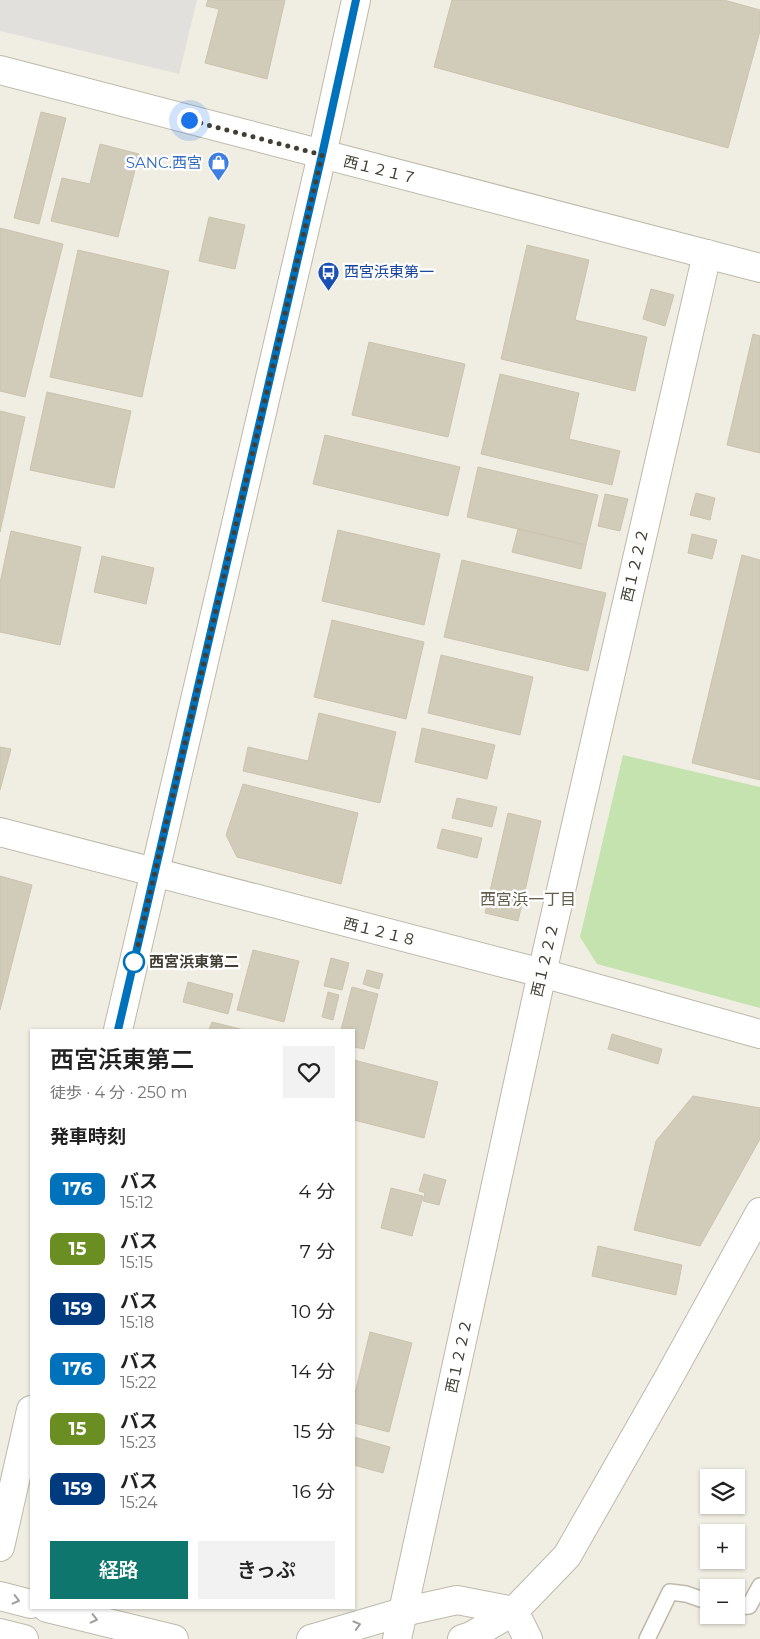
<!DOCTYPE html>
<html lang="ja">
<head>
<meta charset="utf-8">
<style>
  body { margin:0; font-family:Montserrat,"Noto Sans JP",sans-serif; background:#f2f2f2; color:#222; height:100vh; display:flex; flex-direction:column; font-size:19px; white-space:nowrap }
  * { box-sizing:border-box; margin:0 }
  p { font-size:16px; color:#767676 }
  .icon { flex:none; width:28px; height:28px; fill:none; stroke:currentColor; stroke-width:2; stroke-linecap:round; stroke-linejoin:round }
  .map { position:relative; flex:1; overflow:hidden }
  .sheet { position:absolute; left:30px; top:1029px; width:325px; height:580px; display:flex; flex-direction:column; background:#fff; border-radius:0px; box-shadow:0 1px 4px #0004 }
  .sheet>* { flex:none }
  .badge { padding:0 10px; border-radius:8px; font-size:18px; line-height:32px }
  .tools { position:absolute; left:700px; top:1469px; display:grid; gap:10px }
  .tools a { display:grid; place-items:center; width:45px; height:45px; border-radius:0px; background:#fff; box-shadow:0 1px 4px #0004; font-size:25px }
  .you { position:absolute; width:25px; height:25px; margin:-12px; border:4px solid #fff; border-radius:50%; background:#1a73e8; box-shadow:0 0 0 8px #1a73e833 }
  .map>.badge { position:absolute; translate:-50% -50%; box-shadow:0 0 0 2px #fff }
  h2 { padding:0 20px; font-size:19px; line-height:45px }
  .round { display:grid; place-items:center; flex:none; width:52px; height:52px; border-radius:0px; background:#f2f2f2 }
  .head { display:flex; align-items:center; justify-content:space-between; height:85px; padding:0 20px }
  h1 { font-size:24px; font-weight:600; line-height:38px }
  .primary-button { display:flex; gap:10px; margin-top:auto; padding:10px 20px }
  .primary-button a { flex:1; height:58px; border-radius:0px; background:#0f766e; color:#fff; font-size:20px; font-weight:600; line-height:58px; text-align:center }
  .primary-button a+a { background:#f2f2f2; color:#222 }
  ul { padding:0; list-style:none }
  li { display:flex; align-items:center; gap:15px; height:60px; padding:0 20px }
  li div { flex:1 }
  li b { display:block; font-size:19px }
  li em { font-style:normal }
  li .badge { min-width:55px; font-weight:700; text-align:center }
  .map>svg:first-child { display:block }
  .green { fill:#c5e3ae }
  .parking { fill:#e1e0dc }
  .building { fill:#d1cbba; stroke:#cbc3ad }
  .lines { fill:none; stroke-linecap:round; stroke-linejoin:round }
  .service-casing { stroke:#beb9aa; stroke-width:18 }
  .tertiary-casing { stroke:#beb9aa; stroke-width:30 }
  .service { stroke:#fff; stroke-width:15 }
  .tertiary { stroke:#fff; stroke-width:28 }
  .oneway { stroke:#a09e9a }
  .line-casing { stroke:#fff; stroke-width:11 }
  .line { stroke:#0072bc; stroke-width:8 }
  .walk { stroke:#423e34; stroke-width:5; stroke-dasharray:0 9 }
  .stop-dot { fill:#fff; stroke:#0072bc; stroke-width:2.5 }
  .labels { text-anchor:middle; stroke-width:4.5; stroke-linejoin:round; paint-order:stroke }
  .shop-label { font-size:15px; fill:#366cbe; stroke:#fff; text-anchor:end }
  .street-label { font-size:15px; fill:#423e34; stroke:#fff }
  .transit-label { font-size:15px; fill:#164399; stroke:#fff; text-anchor:start }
  .stop-label { font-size:15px; font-weight:bold; fill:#423e34; stroke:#fff; text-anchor:start }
  .neighbourhood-label { font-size:16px; fill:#645d4c; stroke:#fff }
</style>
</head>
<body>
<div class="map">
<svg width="760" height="1639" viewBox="0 0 760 1639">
  <rect width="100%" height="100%" fill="#f0eee3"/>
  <path class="green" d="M623 755 760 787V1008L597 964 580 937Z"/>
  <path class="parking" d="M0 0H197L179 74 0 31Z"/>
  <g class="building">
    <path d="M208 0H285L267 79 205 63 219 9 206 6Z"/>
    <path d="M452 0H724L760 10V31L728 148 434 67Z"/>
    <path d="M41 112 66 118 39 224 14 218Z"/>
    <path d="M100 144 139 154 118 237 51 221 62 178 90 184Z"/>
    <path d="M209 217 245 225 235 269 199 261Z"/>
    <path d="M0 228 63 244 25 397 0 391Z"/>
    <path d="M527 245 589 260 575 320 647 337 635 391 501 359Z"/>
    <path d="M78 250 169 271 142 397 50 377Z"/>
    <path d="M651 289 674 295 665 326 643 319Z"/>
    <path d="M753 334 760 336V453L727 445Z"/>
    <path d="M369 342 465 364 448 437 352 415Z"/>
    <path d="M500 374 579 393 569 439 620 451 612 485 481 454Z"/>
    <path d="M47 392 131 411 114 488 30 470Z"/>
    <path d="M0 411 25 417 0 532Z"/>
    <path d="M325 435 460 467 448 516 313 484Z"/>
    <path d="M478 467 598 495 586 545 467 517Z"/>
    <path d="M696 493 715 498 710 520 690 515Z"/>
    <path d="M605 494 628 499 620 531 598 526Z"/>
    <path d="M518 529 586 545 581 569 512 552Z"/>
    <path d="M338 530 440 554 424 625 322 601Z"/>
    <path d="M11 531 81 547 60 645 0 632V583Z"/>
    <path d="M692 534 717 540 712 559 688 553Z"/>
    <path d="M742 555 760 560V780L692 763Z"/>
    <path d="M102 556 154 568 146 604 94 592Z"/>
    <path d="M462 560 606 593 588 671 444 637Z"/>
    <path d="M332 620 424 642 406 719 314 697Z"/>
    <path d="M441 655 533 677 520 735 428 713Z"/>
    <path d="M319 713 396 732 380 803 243 771 248 747 308 761Z"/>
    <path d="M422 728 495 745 487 779 415 762Z"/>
    <path d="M0 747 11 749 0 790Z"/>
    <path d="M243 784 358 813 341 884 237 857 226 835Z"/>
    <path d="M457 798 497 807 492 827 452 818Z"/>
    <path d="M508 813 541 821 518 921 485 913Z"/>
    <path d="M442 829 482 838 477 858 437 848Z"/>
    <path d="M0 876 32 885 0 1010Z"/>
    <path d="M253 950 299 961 284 1022 237 1010Z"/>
    <path d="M331 958 349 963 342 990 324 986Z"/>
    <path d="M367 970 383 974 379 989 363 984Z"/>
    <path d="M188 982 233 994 228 1014 183 1002Z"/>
    <path d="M352 987 378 994 364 1049 354 1047V1030H341Z"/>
    <path d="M328 992 339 995 333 1020 322 1017Z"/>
    <path d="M212 1022 244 1030H209Z"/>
    <path d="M612 1034 662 1049 658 1064 608 1049Z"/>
    <path d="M354 1060 438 1082 424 1138 354 1120Z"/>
    <path d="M693 1096 760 1108V1139L700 1246 634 1230 656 1141Z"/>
    <path d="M424 1174 446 1180 439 1205 423 1201 425 1193 419 1191Z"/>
    <path d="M391 1188 423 1196 412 1236 381 1228Z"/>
    <path d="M598 1246 682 1265 676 1295 592 1276Z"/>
    <path d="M370 1332 412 1343 389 1432 354 1423V1397Z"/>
    <path d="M354 1437 390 1447 383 1473 354 1465Z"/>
  </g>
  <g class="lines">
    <defs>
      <g id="service">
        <path d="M736 1607 749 1606 760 1586"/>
        <path d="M647 1639 670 1592 686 1594 709 1602"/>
      </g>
      <g id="tertiary">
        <path d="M0 70 760 268"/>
        <path d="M0 832 542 973 760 1034"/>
        <path d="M118 1030 322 155 356 0"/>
        <path d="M0 1547 31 1410"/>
        <path d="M0 1596 31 1604"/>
        <path d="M47 1608 174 1639"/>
        <path d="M514 1611 528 1639"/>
        <path d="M0 1633 24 1639"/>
        <path d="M311 1639 403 1612 457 1600 514 1611"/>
        <path d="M397 1639 542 973 707 254"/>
        <path d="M462 1639 471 1636 514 1611 567 1556 668 1379 760 1212"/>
      </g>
    </defs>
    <use href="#service" class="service-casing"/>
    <use href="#tertiary" class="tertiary-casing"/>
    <use href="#service" class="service"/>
    <use href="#tertiary" class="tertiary"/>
  </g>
  <defs><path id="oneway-chevron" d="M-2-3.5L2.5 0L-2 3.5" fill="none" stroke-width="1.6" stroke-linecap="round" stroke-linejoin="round" transform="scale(1.25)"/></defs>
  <g class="oneway">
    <use href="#oneway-chevron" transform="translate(16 1600) rotate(14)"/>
    <use href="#oneway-chevron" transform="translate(94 1619) rotate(14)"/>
    <use href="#oneway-chevron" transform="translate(357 1625) rotate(-16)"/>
  </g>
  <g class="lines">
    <defs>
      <path id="line" d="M118 1030 322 155 356 0"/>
    </defs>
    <use href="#line" class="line-casing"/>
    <use href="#line" class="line"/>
    <path class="walk" d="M134 962 322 155 189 120"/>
  </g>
  <defs>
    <symbol id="shop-pin" viewBox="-11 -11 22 30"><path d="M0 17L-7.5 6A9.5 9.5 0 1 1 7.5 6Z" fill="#3f7fe0" stroke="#fff"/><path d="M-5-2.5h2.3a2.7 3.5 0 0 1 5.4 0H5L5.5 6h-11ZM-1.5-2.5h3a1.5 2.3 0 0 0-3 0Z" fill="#fff"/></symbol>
    <symbol id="bus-pin" viewBox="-11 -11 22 30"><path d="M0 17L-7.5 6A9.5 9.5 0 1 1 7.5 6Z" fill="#1a4fb4" stroke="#fff"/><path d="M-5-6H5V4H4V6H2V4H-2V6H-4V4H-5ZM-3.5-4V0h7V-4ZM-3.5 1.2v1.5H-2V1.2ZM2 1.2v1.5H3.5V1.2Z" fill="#fff"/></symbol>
  </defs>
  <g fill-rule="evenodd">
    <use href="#shop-pin" x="206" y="150" width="25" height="34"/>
    <use href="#bus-pin" x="316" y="260" width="25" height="34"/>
  </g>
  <circle class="stop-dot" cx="134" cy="962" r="10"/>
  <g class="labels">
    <g class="shop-label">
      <text x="202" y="168">SANC.西宮</text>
    </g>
    <g class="street-label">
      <text transform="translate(380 170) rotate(14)" y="5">西１２１７</text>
      <text transform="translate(635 565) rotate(-77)" y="5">西１２２２</text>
      <text transform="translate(380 932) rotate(14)" y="5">西１２１８</text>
      <text transform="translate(545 960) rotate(-77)" y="5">西１２２２</text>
      <text transform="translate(459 1356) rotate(-78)" y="5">西１２２２</text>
    </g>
    <g class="transit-label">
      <text x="344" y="277">西宮浜東第一</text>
    </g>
    <g class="stop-label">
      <text x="149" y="967">西宮浜東第二</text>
    </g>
    <g class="neighbourhood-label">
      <text x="528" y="905">西宮浜一丁目</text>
    </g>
  </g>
</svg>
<div class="tools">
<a><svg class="icon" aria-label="layers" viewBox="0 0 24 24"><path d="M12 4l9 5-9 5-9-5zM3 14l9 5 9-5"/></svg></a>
<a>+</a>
<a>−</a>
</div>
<div class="you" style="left:189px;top:120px"></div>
<section class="sheet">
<div class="head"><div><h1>西宮浜東第二</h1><p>徒歩 · 4 分 · 250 m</p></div><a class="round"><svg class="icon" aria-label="heart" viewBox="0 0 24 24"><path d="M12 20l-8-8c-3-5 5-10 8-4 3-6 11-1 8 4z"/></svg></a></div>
<h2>発車時刻</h2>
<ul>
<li><span class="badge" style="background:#0072bc;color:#fff">176</span><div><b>バス</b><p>15:12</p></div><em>4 分</em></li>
<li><span class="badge" style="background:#6b8e23;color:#fff">15</span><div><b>バス</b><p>15:15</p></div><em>7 分</em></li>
<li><span class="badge" style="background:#003b80;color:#fff">159</span><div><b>バス</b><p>15:18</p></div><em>10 分</em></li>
<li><span class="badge" style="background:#0072bc;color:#fff">176</span><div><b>バス</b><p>15:22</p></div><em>14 分</em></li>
<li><span class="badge" style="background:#6b8e23;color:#fff">15</span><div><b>バス</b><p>15:23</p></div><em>15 分</em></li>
<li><span class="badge" style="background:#003b80;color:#fff">159</span><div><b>バス</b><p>15:24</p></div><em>16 分</em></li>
</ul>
<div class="primary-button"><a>経路</a><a>きっぷ</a></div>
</section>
</div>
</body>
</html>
